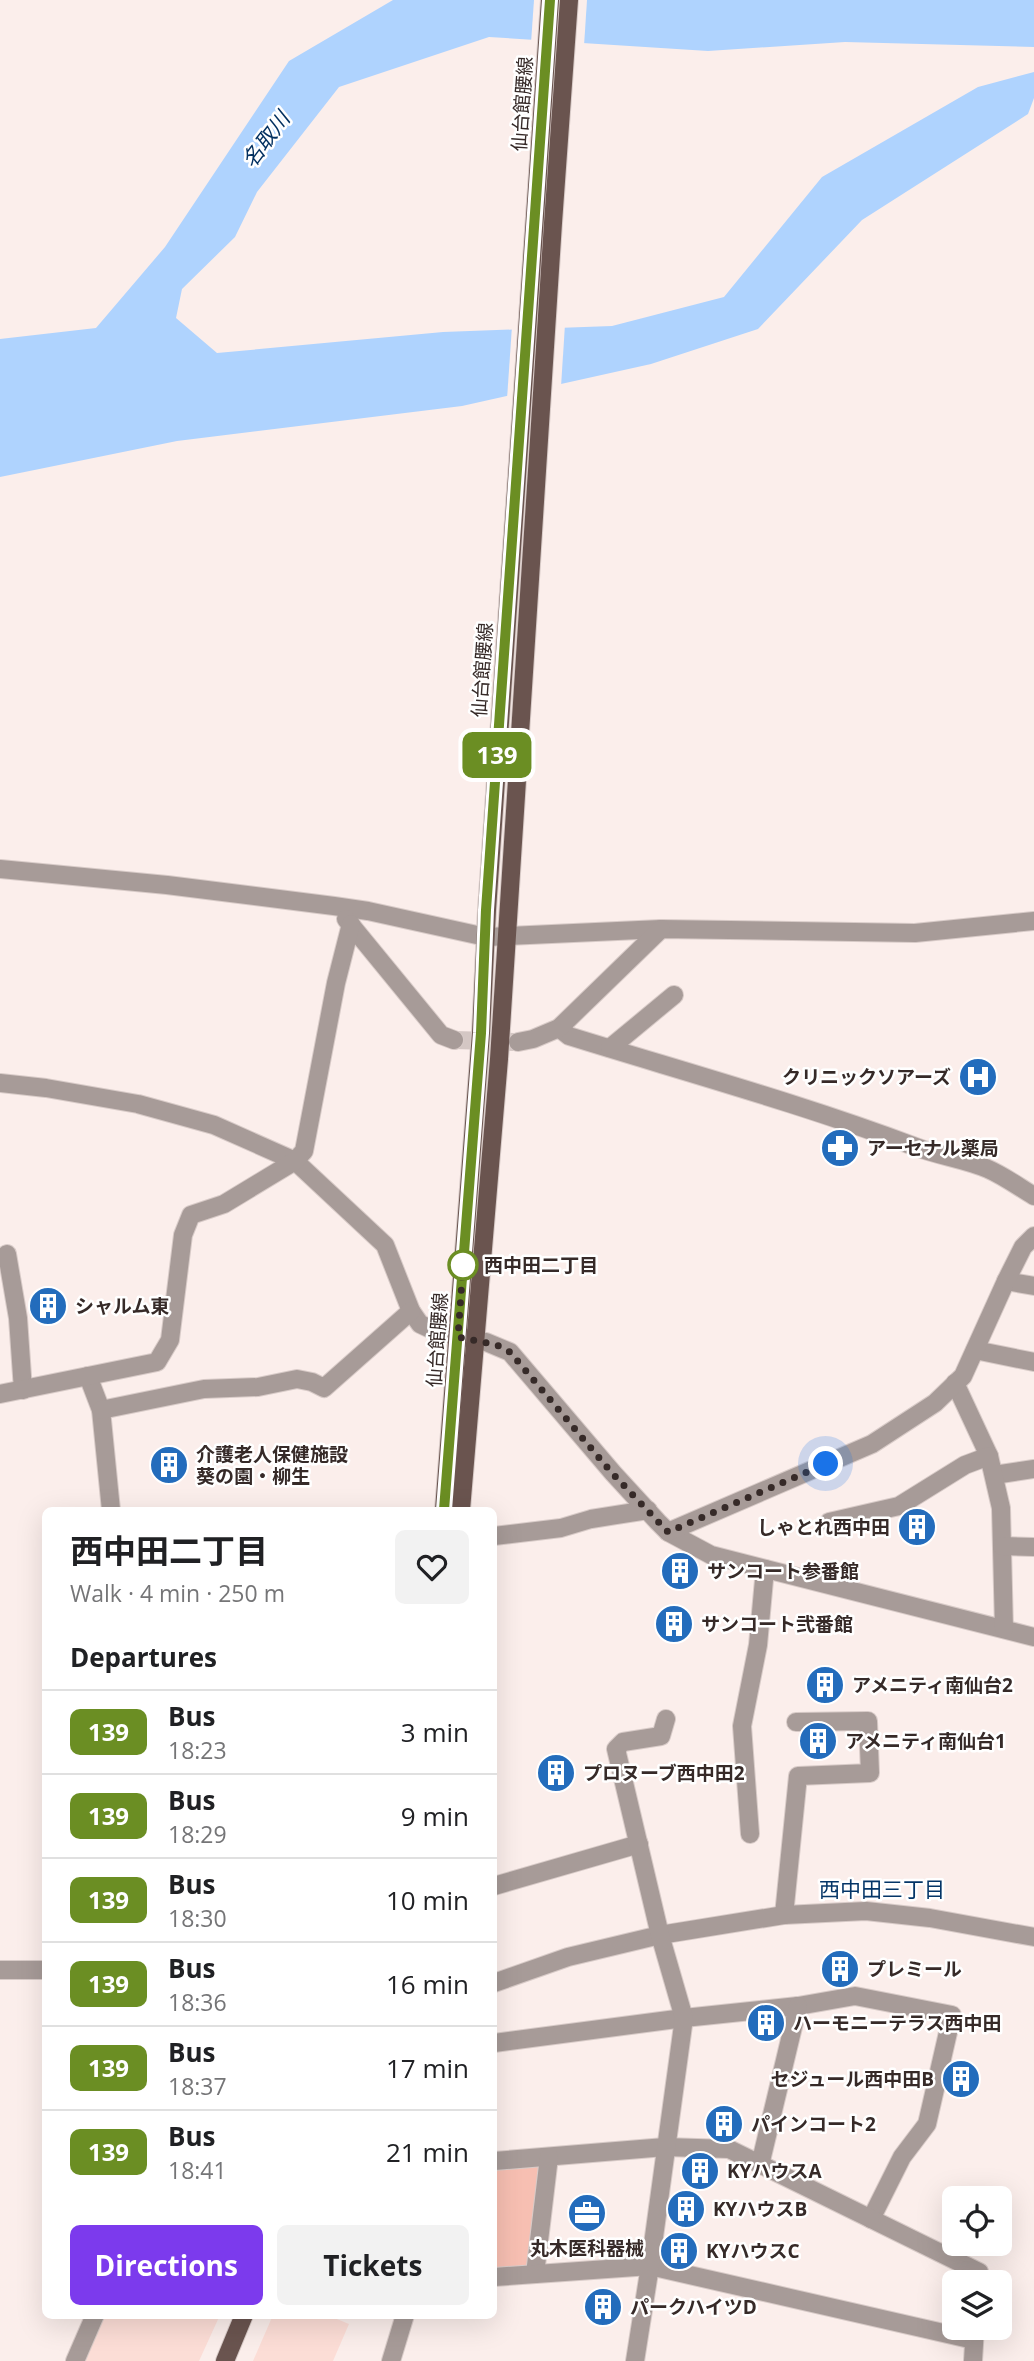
<!DOCTYPE html>
<html lang="en">
<head>
<meta charset="utf-8">
<style>
  body { margin:0; font-family:"Open Sans","Noto Sans JP",sans-serif; background:#f2f2f2; color:#202124; height:100vh; display:flex; flex-direction:column; font-size:26px; white-space:nowrap }
  * { box-sizing:border-box; margin:0 }
  p { font-size:23px; color:#757577 }
  .icon { flex:none; width:38px; height:38px; fill:none; stroke:currentColor; stroke-width:2; stroke-linecap:round; stroke-linejoin:round }
  .map { position:relative; flex:1; overflow:hidden }
  .side { position:absolute; left:42px; top:1507px; width:455px; height:812px; display:flex; flex-direction:column; background:#fff; border-radius:10px; box-shadow:0 7px 28px #0002 }
  .side>* { flex:none }
  .badge { padding:0 14px; border-radius:10px; font-size:24px; line-height:46px }
  .fabs { position:absolute; left:942px; top:2186px; display:grid; gap:14px }
  .fabs a { display:grid; place-items:center; width:70px; height:70px; border-radius:10px; background:#fff; box-shadow:0 7px 28px #0002; font-size:35px }
  .you { position:absolute; width:35px; height:35px; margin:-18px; border:5px solid #fff; border-radius:50%; background:#1a73e8; box-shadow:0 0 0 10px #1a73e833 }
  .map>.badge { position:absolute; translate:-50% -50%; box-shadow:0 0 0 4px #fff }
  h2 { padding:0 28px; font-size:26px; line-height:63px }
  .round { display:grid; place-items:center; flex:none; width:74px; height:74px; border-radius:10px; background:#f2f2f2 }
  .overview { display:flex; align-items:center; justify-content:space-between; height:119px; padding:0 28px }
  h1 { font-size:33px; font-weight:700; line-height:52px }
  .action { display:flex; gap:14px; margin-top:auto; padding:14px 28px }
  .action a { flex:1; height:80px; border-radius:10px; background:#7c3aed; color:#fff; font-size:28px; font-weight:700; line-height:80px; text-align:center }
  .action a+a { background:#f2f2f2; color:#202124 }
  ul { padding:0; list-style:none }
  li { display:flex; align-items:center; gap:21px; height:84px; padding:0 28px; border-top:2px solid #e0e0e0 }
  li div { flex:1 }
  li b { display:block; font-size:26px }
  li em { font-style:normal }
  li .badge { min-width:77px; font-weight:700; text-align:center }
  .map>svg:first-child { display:block }
  .built { fill:#fcddd6 }
  .green { fill:#f7bfb2 }
  .water { fill:#afd3fe }
  .pier { fill:#fbeeeb }
  .lines { fill:none; stroke-linecap:round; stroke-linejoin:round }
  .minor-tunnel { stroke:#d4c7c4; stroke-width:18; stroke-dasharray:18 9; stroke-linecap:butt }
  .minor-casing { stroke:#d8cbc8; stroke-width:20 }
  .major-casing { stroke:#d8cbc8; stroke-width:20 }
  .minor { stroke:#a79b98; stroke-width:18 }
  .major { stroke:#6a544f; stroke-width:18 }
  .line-casing { stroke:#fff; stroke-width:16 }
  .line { stroke:#6b8e23; stroke-width:10 }
  .walk { stroke:#362a28; stroke-width:7; stroke-dasharray:0 12.6 }
  .stop-dot { fill:#fff; stroke:#6b8e23; stroke-width:3.5 }
  .labels { text-anchor:middle; stroke-width:5; stroke-linejoin:round; paint-order:stroke }
  .street-label { font-size:19px; fill:#362a28; stroke:#fff }
  .poi-label { font-size:19px; font-weight:bold; fill:#362a28; stroke:#fff; text-anchor:start }
  .stop-label { font-size:19px; font-weight:bold; fill:#362a28; stroke:#fff; text-anchor:start }
  .water-label { font-size:21px; font-style:italic; fill:#012f5f; stroke:#fff }
  .neighbourhood-label { font-size:21px; fill:#043567; stroke:#fff }
</style>
</head>
<body>
<div class="map">
<svg width="1034" height="2361" viewBox="0 0 1034 2361">
  <rect width="100%" height="100%" fill="#fbeeeb"/>
  <g class="built">
    <path d="M102 2315H220L199 2361H83Z"/>
    <path d="M273 2315H327L349 2324 333 2361H253Z"/>
  </g>
  <path class="green" d="M538 2164 542 2170 530 2265 494 2269V2167Z"/>
  <path class="water" d="M393 0H1034V47L845 42 708 51 489 37 339 87 257 192 235 237 182 289 176 318 217 353 443 332 612 326 724 297 822 177 978 87 1034 72V98L1028 114 862 220 758 329 651 364 462 406 177 441 0 477V339L96 328 165 247 289 61Z"/>
  <g class="pier">
    <path d="M534 0H587L584 46 531 43Z"/>
    <path d="M565 324 561 387 507 399 512 326Z"/>
  </g>
  <g class="lines">
    <path class="minor-tunnel" d="M454 1040 514 1042"/>
    <defs>
      <g id="minor">
        <path d="M0 869 167 885 334 906 368 911 486 937 661 929 915 933 1034 921"/>
        <path d="M346 919 441 1035 454 1040"/>
        <path d="M559 1028 569 1036C685 1072 802 1104 916 1147 939 1156 965 1159 988 1169 1004 1176 1019 1187 1034 1196"/>
        <path d="M518 1042 533 1039 559 1028 661 929"/>
        <path d="M610 1048 674 995"/>
        <path d="M0 1083 46 1088 138 1104 214 1125 295 1161 385 1245 411 1311 420 1324 437 1332 486 1342 510 1352 613 1473 658 1522 668 1532 711 1555 1034 1637"/>
        <path d="M7 1254 18 1318 23 1390"/>
        <path d="M1006 1281 1034 1286"/>
        <path d="M975 1350 1034 1362"/>
        <path d="M88 1376 101 1410 111 1510"/>
        <path d="M955 1383 989 1456"/>
        <path d="M0 1394 157 1362 170 1340 183 1235 191 1215 224 1204 295 1161 304 1151 336 983 351 924"/>
        <path d="M101 1410 204 1389 258 1387 297 1379 312 1382 324 1388 411 1311"/>
        <path d="M994 1475 1034 1469"/>
        <path d="M829 1522 899 1506 965 1465 989 1456 1001 1508 1004 1629"/>
        <path d="M668 1532 872 1444 935 1403 963 1376 1006 1281 1023 1247 1034 1236"/>
        <path d="M494 1536 561 1528 591 1519 648 1510"/>
        <path d="M1002 1546 1034 1547"/>
        <path d="M750 1834 742 1726 758 1645 765 1569"/>
        <path d="M494 1886 639 1844"/>
        <path d="M784 1915 798 1776 870 1773 868 1721 796 1722"/>
        <path d="M0 1970H46"/>
        <path d="M494 1983 568 1957 660 1935 784 1915 866 1911 930 1918 1034 1937"/>
        <path d="M494 2043 684 2018 798 2006 855 1996 952 2015 927 2124 902 2157 871 2219"/>
        <path d="M494 2161 665 2147 729 2149 979 2272 978 2282"/>
        <path d="M760 2165 798 2006"/>
        <path d="M535 2274 549 2157"/>
        <path d="M494 2277 650 2266 974 2340"/>
        <path d="M75 2361 95 2315"/>
        <path d="M391 2361 405 2315"/>
        <path d="M635 2361 650 2266 684 2018 660 1935 616 1749 623 1742 661 1736 666 1719"/>
        <path d="M973 2361 975 2328"/>
      </g>
      <g id="major">
        <path d="M444 1510 481 1033 487 910 550 0"/>
        <path d="M461 1510 499 1059 553 223 569 0"/>
        <path d="M225 2361 244 2315"/>
      </g>
    </defs>
    <use href="#minor" class="minor-casing"/>
    <use href="#major" class="major-casing"/>
    <use href="#minor" class="minor"/>
    <use href="#major" class="major"/>
  </g>
  <g class="lines">
    <defs>
      <path id="line" d="M444 1510 481 1033 486 910 550 0"/>
    </defs>
    <use href="#line" class="line-casing"/>
    <use href="#line" class="line"/>
    <path class="walk" d="M463 1265 458 1337 497 1345 510 1352 612 1473 668 1532 826 1464"/>
  </g>
  <defs>
    <symbol id="hospital-disc" viewBox="-11 -11 22 22"><circle r="9.5" fill="#236cbc" stroke="#fff"/><path d="M-5-5h3v3.5h4V-5h3V5h-3V1.5h-4V5h-3Z" fill="#fff"/></symbol>
    <symbol id="pharmacy-disc" viewBox="-11 -11 22 22"><circle r="9.5" fill="#236cbc" stroke="#fff"/><path d="M-2-6h4v4h4v4h-4v4h-4v-4h-4v-4h4Z" fill="#fff"/></symbol>
    <symbol id="building-disc" viewBox="-11 -11 22 22"><circle r="9.5" fill="#236cbc" stroke="#fff"/><path d="M-4-6H4V6H1V3H-1V6H-4ZM-2.5-4.3h1.7v1.8h-1.7ZM.8-4.3h1.7v1.8H.8ZM-2.5-1h1.7V.8h-1.7ZM.8-1h1.7V.8H.8Z" fill="#fff"/></symbol>
    <symbol id="office-disc" viewBox="-11 -11 22 22"><circle r="9.5" fill="#236cbc" stroke="#fff"/><path d="M-6-3h4V-5.5h4V-3h4V5H-6ZM-1-4.5V-3h2v-1.5ZM-6 0V1H6V0Z" fill="#fff"/></symbol>
  </defs>
  <g fill-rule="evenodd">
    <use href="#hospital-disc" x="956" y="1055" width="44" height="44"/>
    <use href="#pharmacy-disc" x="818" y="1126" width="44" height="44"/>
    <use href="#building-disc" x="26" y="1284" width="44" height="44"/>
    <use href="#building-disc" x="147" y="1443" width="44" height="44"/>
    <use href="#building-disc" x="895" y="1505" width="44" height="44"/>
    <use href="#building-disc" x="658" y="1549" width="44" height="44"/>
    <use href="#building-disc" x="652" y="1602" width="44" height="44"/>
    <use href="#building-disc" x="803" y="1663" width="44" height="44"/>
    <use href="#building-disc" x="796" y="1719" width="44" height="44"/>
    <use href="#building-disc" x="534" y="1751" width="44" height="44"/>
    <use href="#building-disc" x="818" y="1947" width="44" height="44"/>
    <use href="#building-disc" x="744" y="2001" width="44" height="44"/>
    <use href="#building-disc" x="939" y="2057" width="44" height="44"/>
    <use href="#building-disc" x="702" y="2102" width="44" height="44"/>
    <use href="#building-disc" x="678" y="2149" width="44" height="44"/>
    <use href="#building-disc" x="664" y="2187" width="44" height="44"/>
    <use href="#office-disc" x="565" y="2191" width="44" height="44"/>
    <use href="#building-disc" x="657" y="2229" width="44" height="44"/>
    <use href="#building-disc" x="581" y="2285" width="44" height="44"/>
  </g>
  <circle class="stop-dot" cx="463" cy="1265" r="14"/>
  <g class="labels">
    <g class="street-label">
      <text transform="translate(522 104) rotate(-86)" y="7">仙台館腰線</text>
      <text transform="translate(482 670) rotate(-86)" y="7">仙台館腰線</text>
      <text transform="translate(437 1340) rotate(-86)" y="7">仙台館腰線</text>
    </g>
    <g class="poi-label">
      <text x="951" y="1084" text-anchor="end">クリニックソアーズ</text>
      <text x="867" y="1155">アーセナル薬局</text>
      <text x="75" y="1313">シャルム東</text>
      <text x="196" y="1461">介護老人保健施設<tspan x="196" dy="22">葵の園・柳生</tspan></text>
      <text x="890" y="1534" text-anchor="end">しゃとれ西中田</text>
      <text x="707" y="1578">サンコート参番館</text>
      <text x="701" y="1631">サンコート弐番館</text>
      <text x="852" y="1692">アメニティ南仙台2</text>
      <text x="845" y="1748">アメニティ南仙台1</text>
      <text x="583" y="1780">プロヌーブ西中田2</text>
      <text x="867" y="1976">プレミール</text>
      <text x="793" y="2030">ハーモニーテラス西中田</text>
      <text x="934" y="2086" text-anchor="end">セジュール西中田B</text>
      <text x="751" y="2131">パインコート2</text>
      <text x="727" y="2178">KYハウスA</text>
      <text x="713" y="2216">KYハウスB</text>
      <text x="587" y="2255" text-anchor="middle">丸木医科器械</text>
      <text x="706" y="2258">KYハウスC</text>
      <text x="630" y="2314">パークハイツD</text>
    </g>
    <g class="stop-label">
      <text x="484" y="1272">西中田二丁目</text>
    </g>
    <g class="water-label">
      <text transform="translate(266 140) rotate(-53)" y="7">名取川</text>
    </g>
    <g class="neighbourhood-label">
      <text x="882" y="1897">西中田三丁目</text>
    </g>
  </g>
</svg>
<div class="fabs">
<a><svg class="icon" aria-label="locate" viewBox="0 0 24 24"><circle cx="12" cy="12" r="6"/><path d="M12 2v4M12 18v4M2 12h4M18 12h4"/></svg></a>
<a><svg class="icon" aria-label="layers" viewBox="0 0 24 24"><path d="M12 4l9 5-9 5-9-5zM3 14l9 5 9-5"/></svg></a>
</div>
<div class="you" style="left:826px;top:1464px"></div>
<b class="badge" style="left:497px;top:755px;background:#6b8e23;color:#fff">139</b>
<section class="side">
<div class="overview"><div><h1>西中田二丁目</h1><p>Walk · 4 min · 250 m</p></div><a class="round"><svg class="icon" aria-label="heart" viewBox="0 0 24 24"><path d="M12 20l-8-8c-3-5 5-10 8-4 3-6 11-1 8 4z"/></svg></a></div>
<h2>Departures</h2>
<ul>
<li><span class="badge" style="background:#6b8e23;color:#fff">139</span><div><b>Bus</b><p>18:23</p></div><em>3 min</em></li>
<li><span class="badge" style="background:#6b8e23;color:#fff">139</span><div><b>Bus</b><p>18:29</p></div><em>9 min</em></li>
<li><span class="badge" style="background:#6b8e23;color:#fff">139</span><div><b>Bus</b><p>18:30</p></div><em>10 min</em></li>
<li><span class="badge" style="background:#6b8e23;color:#fff">139</span><div><b>Bus</b><p>18:36</p></div><em>16 min</em></li>
<li><span class="badge" style="background:#6b8e23;color:#fff">139</span><div><b>Bus</b><p>18:37</p></div><em>17 min</em></li>
<li><span class="badge" style="background:#6b8e23;color:#fff">139</span><div><b>Bus</b><p>18:41</p></div><em>21 min</em></li>
</ul>
<div class="action"><a>Directions</a><a>Tickets</a></div>
</section>
</div>
</body>
</html>
